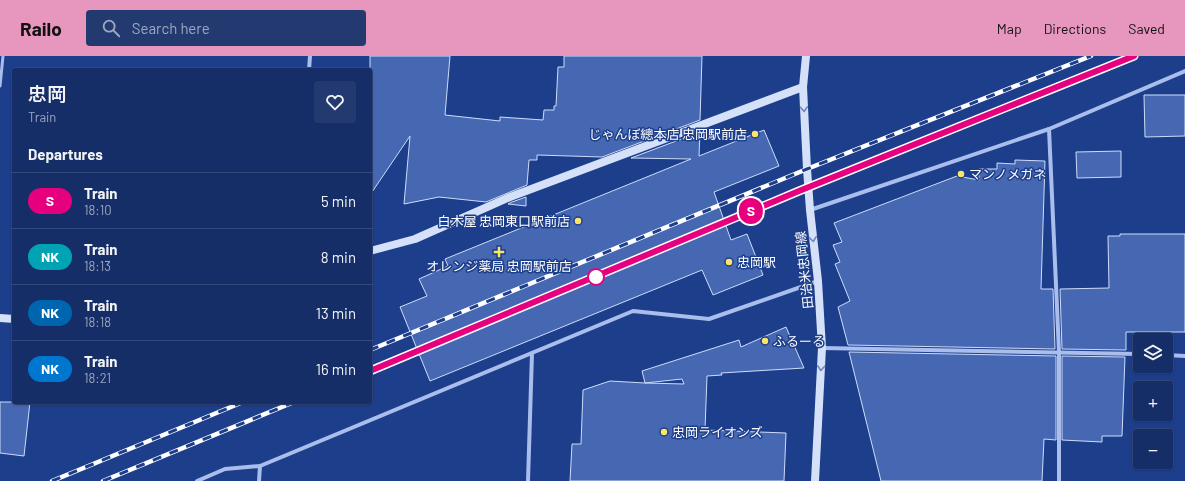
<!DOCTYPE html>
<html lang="en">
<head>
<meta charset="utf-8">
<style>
  body { margin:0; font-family:Barlow,"Noto Sans JP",sans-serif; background:#233a71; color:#f1f3f6; height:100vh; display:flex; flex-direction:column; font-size:15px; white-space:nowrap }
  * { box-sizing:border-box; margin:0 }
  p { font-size:13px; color:#9ea8c0 }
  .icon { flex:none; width:22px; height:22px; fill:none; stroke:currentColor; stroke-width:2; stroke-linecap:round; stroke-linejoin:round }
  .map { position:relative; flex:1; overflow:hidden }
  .sheet { position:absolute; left:12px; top:12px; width:360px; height:336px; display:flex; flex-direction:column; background:#162e68; border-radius:4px; box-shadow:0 1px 3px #0004,0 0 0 1px #354a7c }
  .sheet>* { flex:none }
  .badge { padding:0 8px; border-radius:13px; font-size:14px; line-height:26px }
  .fabs { position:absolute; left:1133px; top:277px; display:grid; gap:8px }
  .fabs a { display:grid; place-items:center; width:40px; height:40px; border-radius:4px; background:#162e68; box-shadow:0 1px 3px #0004,0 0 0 1px #354a7c; font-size:20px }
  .map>.badge { position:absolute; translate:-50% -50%; box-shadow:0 0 0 2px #fff }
  h2 { padding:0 16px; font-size:15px; line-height:36px }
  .round { display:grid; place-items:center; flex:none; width:42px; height:42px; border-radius:4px; background:#233a71 }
  .head { display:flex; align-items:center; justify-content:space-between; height:68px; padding:0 16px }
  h1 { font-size:19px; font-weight:600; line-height:30px }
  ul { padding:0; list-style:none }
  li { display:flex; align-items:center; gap:12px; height:56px; padding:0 16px; border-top:1px solid #354a7c }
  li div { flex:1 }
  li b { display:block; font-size:15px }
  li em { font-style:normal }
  li .badge { min-width:44px; font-weight:700; text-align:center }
  header { display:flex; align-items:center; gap:24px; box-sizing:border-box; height:56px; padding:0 20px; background:#e797bd; color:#111 }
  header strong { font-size:19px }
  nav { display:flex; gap:22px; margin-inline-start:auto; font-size:14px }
  .search { width:280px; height:36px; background:#233a71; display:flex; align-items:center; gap:10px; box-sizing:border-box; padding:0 14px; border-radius:4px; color:#9ea8c0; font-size:15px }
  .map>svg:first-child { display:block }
  .building { fill:#4668b3; stroke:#cedcf9; fill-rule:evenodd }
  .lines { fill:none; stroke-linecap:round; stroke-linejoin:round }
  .lane { stroke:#a9beec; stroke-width:3 }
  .street { stroke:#a9beec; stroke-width:4 }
  .secondary { stroke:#d5e0f9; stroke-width:8 }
  .rail-casing { stroke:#fff; stroke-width:4.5 }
  .rail { stroke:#1d3e8b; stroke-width:3; stroke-dasharray:9; stroke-linecap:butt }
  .oneway { stroke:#7087bc }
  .line-casing { stroke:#fff; stroke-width:9 }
  .line { stroke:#e6007e; stroke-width:6 }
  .poi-dot { fill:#fbe568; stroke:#1d3e8b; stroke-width:1.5 }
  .stop-dot { fill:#fff; stroke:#e6007e; stroke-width:2 }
  .labels { text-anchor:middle; stroke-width:3; stroke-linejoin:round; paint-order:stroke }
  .poi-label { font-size:13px; fill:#fff; stroke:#1d3e8b; text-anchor:start }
  .street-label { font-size:13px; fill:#fff; stroke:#1d3e8b }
</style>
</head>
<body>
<header>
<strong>Railo</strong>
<div class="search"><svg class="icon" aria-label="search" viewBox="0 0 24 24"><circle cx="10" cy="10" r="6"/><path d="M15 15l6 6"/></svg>Search here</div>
<nav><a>Map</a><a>Directions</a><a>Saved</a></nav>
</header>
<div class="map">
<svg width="1185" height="425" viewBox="0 0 1185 425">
  <rect width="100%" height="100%" fill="#1d3e8b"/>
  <g class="building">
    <path d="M370 0H450L445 59 500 65V61L543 64 544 54H554V50H556L558 11H564V0H702L700 64 602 101 537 99V104H529L527 129 486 146 439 141 404 148 410 80 370 139Z"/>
    <path d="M1144 39H1185V80L1145 81Z"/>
    <path d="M764 74 779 110 714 136 731 184 747 178 763 219 713 239 702 214 430 325 400 251 427 240 419 223 448 210 445 203 691 103 631 102 700 76 699 100Z"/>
    <path d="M1121 95V121L1077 122 1076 96Z"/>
    <path d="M1015 104 1045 105 1041 233H1053L1055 293 848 289 838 251 850 245 835 208 840 206 833 189 842 186 834 167 957 120 979 124V113H997V107L1015 108Z"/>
    <path d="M526 141V150L508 148 512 146Z"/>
    <path d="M1120 178H1185V276H1126V294L1062 293 1060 233 1109 232 1108 180H1120Z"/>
    <path d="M786 271 804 312 721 317 722 319 707 320 705 374 786 377 784 425H570L572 388H581L583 334 610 325 645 327 642 315 739 284 741 291ZM682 323 684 328 645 327Z"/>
    <path d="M849 296 1056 300V384L1044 383 1042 425H881Z"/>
    <path d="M1062 300 1125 301 1122 380H1102V386L1062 384Z"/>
    <path d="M0 346H30L24 400 0 397Z"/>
  </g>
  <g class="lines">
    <path class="lane" d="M0 30 3 0"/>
    <g class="street">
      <path d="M309 14 310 0"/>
      <path d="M1049 73 1059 296V425"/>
      <path d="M810 154 1049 73 1185 15"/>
      <path d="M822 292 1140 298"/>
      <path d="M1166 299 1185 300"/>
      <path d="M197 425 225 413 260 410 633 255 709 263 818 225"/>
      <path d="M259 425 260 410"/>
      <path d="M528 425 532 297"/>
    </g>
    <g class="secondary">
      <path d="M806 0 803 31 807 113 810 154 818 225 822 292 815 425"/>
      <path d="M370 195 415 183 510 141 803 31"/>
      <path d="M0 262 14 263"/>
    </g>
    <defs>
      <g id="rail">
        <path d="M370 294 807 113 1091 0"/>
        <path d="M370 315 594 222 808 131 1134 0"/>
        <path d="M52 425 243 346"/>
        <path d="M103 425 294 346"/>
      </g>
    </defs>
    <use href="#rail" class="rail-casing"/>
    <use href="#rail" class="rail"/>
  </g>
  <defs><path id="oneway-chevron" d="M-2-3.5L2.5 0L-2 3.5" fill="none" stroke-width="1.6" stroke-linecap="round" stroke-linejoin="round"/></defs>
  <g class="oneway">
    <use href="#oneway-chevron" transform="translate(804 53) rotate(87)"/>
    <use href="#oneway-chevron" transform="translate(813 183) rotate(83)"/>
    <use href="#oneway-chevron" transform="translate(821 312) rotate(93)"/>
  </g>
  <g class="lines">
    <defs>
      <path id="line" d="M370 315 799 135 1134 0"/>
    </defs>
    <use href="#line" class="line-casing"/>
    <use href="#line" class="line"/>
  </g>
  <g class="poi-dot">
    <circle cx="755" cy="78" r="4"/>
    <circle cx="961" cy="118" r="4"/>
    <circle cx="578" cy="165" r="4"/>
    <path d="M497 190h4v4h4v4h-4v4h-4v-4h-4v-4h4z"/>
    <circle cx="729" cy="206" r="4"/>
    <circle cx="765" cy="285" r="4"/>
    <circle cx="664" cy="376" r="4"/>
  </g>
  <circle class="stop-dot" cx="596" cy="221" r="8"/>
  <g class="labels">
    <g class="poi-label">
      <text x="747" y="83" text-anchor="end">じゃんぼ總本店 忠岡駅前店</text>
      <text x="969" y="123">マンノメガネ</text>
      <text x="570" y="170" text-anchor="end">白木屋 忠岡東口駅前店</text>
      <text x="737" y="211">忠岡駅</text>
      <text x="499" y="215" text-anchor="middle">オレンジ薬局 忠岡駅前店</text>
      <text x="773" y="290">ふるーる</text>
      <text x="672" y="381">忠岡ライオンズ</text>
    </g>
    <g class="street-label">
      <text transform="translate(804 214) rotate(-96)" y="5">田治米忠岡線</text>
    </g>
  </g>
</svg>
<div class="fabs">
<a><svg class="icon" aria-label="layers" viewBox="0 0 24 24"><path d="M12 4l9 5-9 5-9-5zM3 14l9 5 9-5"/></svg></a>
<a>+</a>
<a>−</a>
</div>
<b class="badge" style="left:751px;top:155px;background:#e6007e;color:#fff">S</b>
<section class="sheet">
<div class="head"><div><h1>忠岡</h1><p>Train</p></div><a class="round"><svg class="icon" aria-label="heart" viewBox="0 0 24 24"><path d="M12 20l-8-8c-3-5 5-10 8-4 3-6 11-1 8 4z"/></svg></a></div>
<h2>Departures</h2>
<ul>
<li><span class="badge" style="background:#e6007e;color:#fff">S</span><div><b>Train</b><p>18:10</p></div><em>5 min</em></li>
<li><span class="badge" style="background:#00a3b4;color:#fff">NK</span><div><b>Train</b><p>18:13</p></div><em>8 min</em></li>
<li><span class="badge" style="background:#0065af;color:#fff">NK</span><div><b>Train</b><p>18:18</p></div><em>13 min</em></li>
<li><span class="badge" style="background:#0077ce;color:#fff">NK</span><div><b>Train</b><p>18:21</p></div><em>16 min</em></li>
</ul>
</section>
</div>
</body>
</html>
